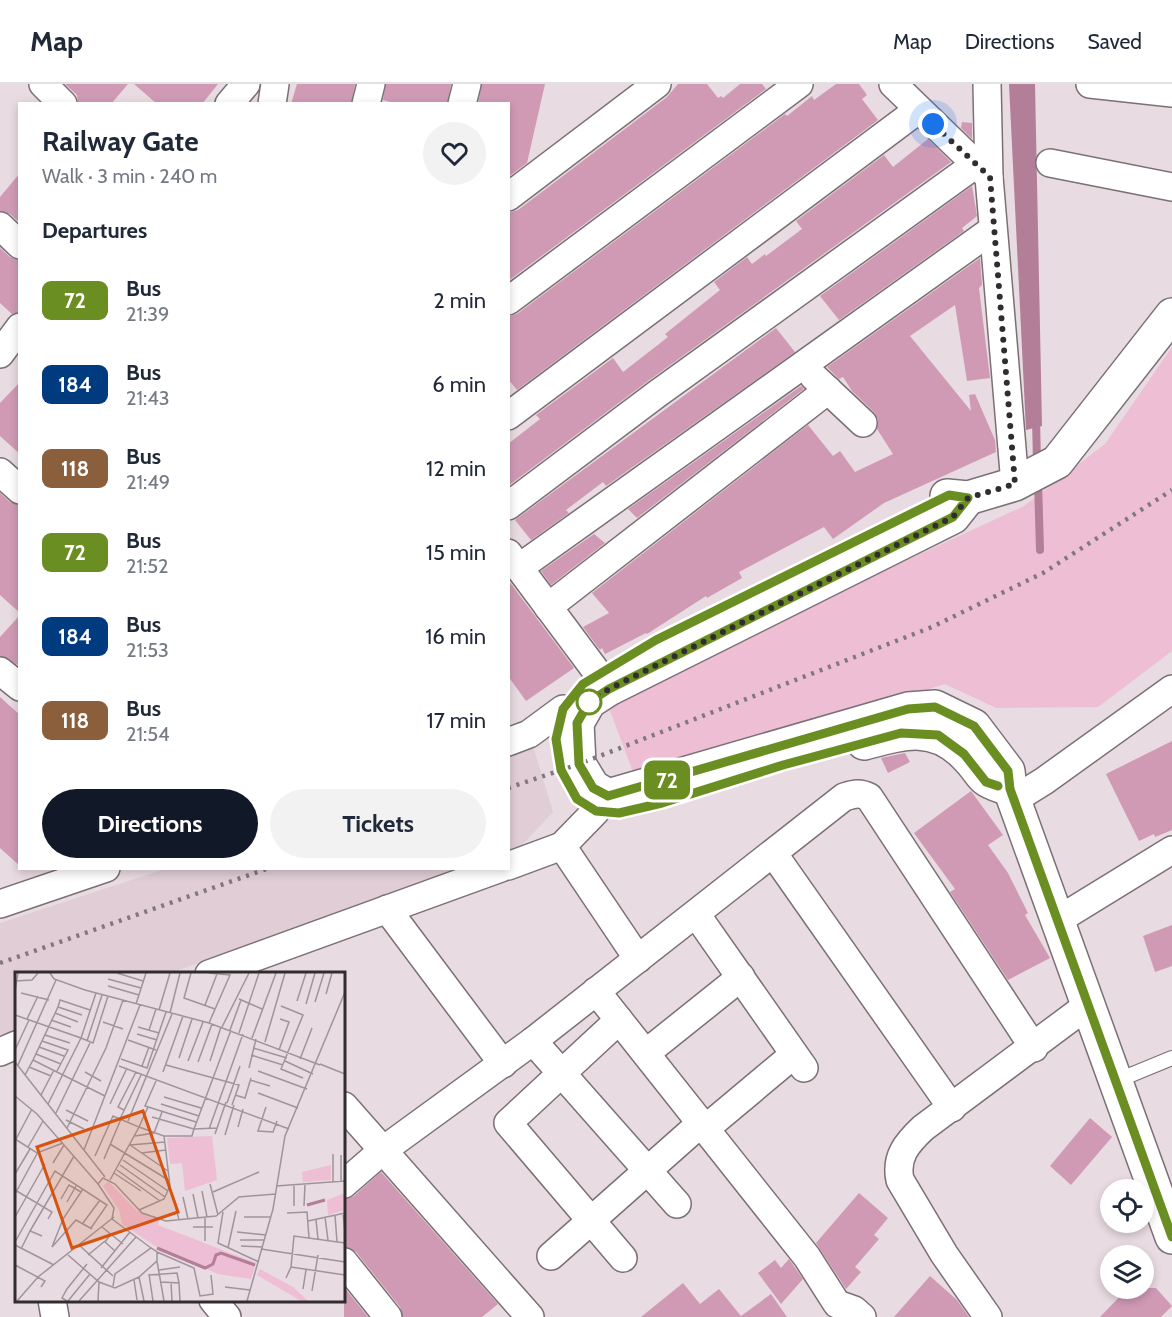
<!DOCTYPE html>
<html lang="en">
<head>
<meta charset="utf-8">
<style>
  body { margin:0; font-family:Cabin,sans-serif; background:#f2f2f3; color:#1f2937; height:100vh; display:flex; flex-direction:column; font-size:22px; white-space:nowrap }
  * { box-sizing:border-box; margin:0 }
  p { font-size:20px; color:#747a83 }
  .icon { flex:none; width:33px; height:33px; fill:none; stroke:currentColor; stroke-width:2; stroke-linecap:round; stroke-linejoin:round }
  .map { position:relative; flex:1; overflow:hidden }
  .side { position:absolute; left:18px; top:18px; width:492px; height:768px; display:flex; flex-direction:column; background:#fff; border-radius:0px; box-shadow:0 3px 9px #0003 }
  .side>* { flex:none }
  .badge { padding:0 12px; border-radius:9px; font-size:21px; line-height:39px }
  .buttons { position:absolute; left:1100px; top:1095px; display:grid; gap:12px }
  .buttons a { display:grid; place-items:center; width:54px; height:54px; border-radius:50%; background:#fff; box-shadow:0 3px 9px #0003; font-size:30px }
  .you { position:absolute; width:30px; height:30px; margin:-15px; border:4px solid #fff; border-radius:50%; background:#1a73e8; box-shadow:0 0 0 9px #1a73e833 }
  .map>.badge { position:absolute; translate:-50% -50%; box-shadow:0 0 0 3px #fff }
  h2 { padding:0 24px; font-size:22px; line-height:54px }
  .round { display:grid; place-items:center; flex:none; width:63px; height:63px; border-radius:32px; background:#f2f2f3 }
  .summary { display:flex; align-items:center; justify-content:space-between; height:102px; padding:0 24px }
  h1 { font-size:28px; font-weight:700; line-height:45px }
  .primary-button { display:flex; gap:12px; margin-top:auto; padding:12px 24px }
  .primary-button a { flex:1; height:69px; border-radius:36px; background:#111827; color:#fff; font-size:24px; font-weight:700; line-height:69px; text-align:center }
  .primary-button a+a { background:#f2f2f3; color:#1f2937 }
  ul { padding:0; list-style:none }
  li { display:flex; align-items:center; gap:18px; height:84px; padding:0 24px }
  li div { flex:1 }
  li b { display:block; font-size:22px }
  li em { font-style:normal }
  li .badge { min-width:66px; font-weight:700; text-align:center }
  header { display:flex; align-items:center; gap:36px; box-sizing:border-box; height:84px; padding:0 30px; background:#fff; border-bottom:2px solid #e0e1e3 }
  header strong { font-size:28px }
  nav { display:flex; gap:33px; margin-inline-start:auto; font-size:21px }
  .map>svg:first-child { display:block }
  .built { fill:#e0cdd6 }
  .green { fill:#eebed5 }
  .water { fill:#b27e98 }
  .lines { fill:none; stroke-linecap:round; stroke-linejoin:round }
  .stream { stroke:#b27e98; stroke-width:8 }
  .building { fill:#d09ab5 }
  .service-casing { stroke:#7b7075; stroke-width:16 }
  .minor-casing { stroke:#7b7075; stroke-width:30 }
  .tertiary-casing { stroke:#7b7075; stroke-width:36 }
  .service { stroke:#fff; stroke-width:14 }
  .minor { stroke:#fff; stroke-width:27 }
  .tertiary { stroke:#fff; stroke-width:33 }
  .rail { stroke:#81787c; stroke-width:4.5; stroke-dasharray:3 6; stroke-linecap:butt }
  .line-casing { stroke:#fff; stroke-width:14 }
  .line { stroke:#6b8e23; stroke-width:9 }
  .walk { stroke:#312c2e; stroke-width:6; stroke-dasharray:0 10.8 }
  .stop-dot { fill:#fff; stroke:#6b8e23; stroke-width:3 }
  .inset-river { fill:none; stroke:#b27e98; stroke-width:3 }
  .inset-road { fill:none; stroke:#9f9599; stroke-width:1.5 }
  .view { fill:#d6540f; fill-opacity:0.15; stroke:#d6540f; stroke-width:3 }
  .inset-edge { fill:none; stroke:#312c2e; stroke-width:3 }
</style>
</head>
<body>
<header>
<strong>Map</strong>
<nav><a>Map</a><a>Directions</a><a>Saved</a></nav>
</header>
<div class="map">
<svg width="1172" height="1233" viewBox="0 0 1172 1233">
  <rect width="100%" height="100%" fill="#e8dbe1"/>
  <g class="built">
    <path d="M531 656 553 728 522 761 509 766V665Z"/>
    <path d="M165 785H460L170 889 16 890V952L0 959V839Z"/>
  </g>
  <path class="green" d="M1172 263V567L1098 623 996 624 945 600 844 631 633 688 606 616 1024 422 1105 360Z"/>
  <path class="water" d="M1009 0H1035L1042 342 1026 346Z"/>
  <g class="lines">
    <g class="stream">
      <path d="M1036 334 1037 379"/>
      <path d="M1038 397 1040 466"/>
    </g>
  </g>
  <g class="building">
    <path d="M65 0H128L111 20H78L77 11Z"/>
    <path d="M134 0H218L202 20H157Z"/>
    <path d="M297 0H355L351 20H291Z"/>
    <path d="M386 0H451L447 20 395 19 383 16Z"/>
    <path d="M482 0H545L527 79 508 93V20H478Z"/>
    <path d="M678 0H707L718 14 721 12 723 14 740 0H762L766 5 508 197V129L518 126 667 13Z"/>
    <path d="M836 0H859L867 11 862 15 878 36 517 306 508 295V233L517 230 785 30 787 32 812 12 814 16Z"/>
    <path d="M962 38 972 39V55L961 44Z"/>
    <path d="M928 55 951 78 648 297 508 402V360L540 335 536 331 613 274 623 288 668 253 665 250 720 206 714 198 747 173 752 180 765 170 766 172 802 145 796 137 884 71 893 83Z"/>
    <path d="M20 89V139L10 130 0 127V113Z"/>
    <path d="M972 102 977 132 962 144 964 147 839 236 820 212Z"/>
    <path d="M0 164 10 173 20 176V228L12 230 0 219Z"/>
    <path d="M980 174 982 201 979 204 990 294 967 297 955 221 910 252 971 327 969 311 975 310 995 356 996 368 884 419 833 455 824 443 739 488 742 494 707 514 706 512 647 550 646 549 605 570 602 564 600 566 583 543 609 529 592 509 808 341 833 372 840 367 855 388 893 370 877 345 878 335 874 328 852 307 843 293 839 295 827 283Z"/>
    <path d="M776 244 795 268 606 402 603 398 566 426 569 429 531 456 515 436Z"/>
    <path d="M20 298V370L0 352V319Z"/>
    <path d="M801 302 804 305 637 434 628 425Z"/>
    <path d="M0 409 10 418 20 421V529L0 511Z"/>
    <path d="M594 450 605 459 551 501 541 487Z"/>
    <path d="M508 496 574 584 526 617 508 592Z"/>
    <path d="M20 531V582L0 572V553Z"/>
    <path d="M0 613 20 631V782L0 764Z"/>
    <path d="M1172 657V746L1155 753 1154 750 1139 757 1106 690Z"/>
    <path d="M905 669 910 678 888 689 881 674Z"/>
    <path d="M971 707 1003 751 988 761 1008 789 1028 829 1025 831 1050 874 1008 896 950 808 955 805 914 749Z"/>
    <path d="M1172 841V882L1155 888 1143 852Z"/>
    <path d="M1090 1034 1112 1053 1071 1101 1050 1082Z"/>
    <path d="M381 1088 498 1220 482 1233H403L400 1223 356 1168 344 1163V1115L354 1112Z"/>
    <path d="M859 1109 888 1134 874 1151 879 1155 855 1183 861 1188 846 1205 816 1159Z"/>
    <path d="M789 1175 803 1195 781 1220 758 1189 775 1176 781 1184Z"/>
    <path d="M930 1192 957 1216 969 1233H894Z"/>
    <path d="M683 1199 700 1220 719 1205 741 1232 771 1210 787 1233H641Z"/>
    <path d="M344 1203 368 1233H344Z"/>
    <path d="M1128 1204H1156L1172 1222 1161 1233H1100Z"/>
  </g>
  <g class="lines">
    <defs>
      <path id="service" d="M1116 997 1172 974"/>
      <g id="minor">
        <path d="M43 0 63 20"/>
        <path d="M893 0 989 93 1015 400"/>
        <path d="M987 0 989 93"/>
        <path d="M1090 0 1172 9"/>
        <path d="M229 20 246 0"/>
        <path d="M272 20 275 0"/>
        <path d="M366 20 371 0"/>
        <path d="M462 20 467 0"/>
        <path d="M1050 79 1172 103"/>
        <path d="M508 113 657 0"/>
        <path d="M0 142 20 161"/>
        <path d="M508 217 799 0"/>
        <path d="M0 270 20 243"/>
        <path d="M814 293 863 339"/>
        <path d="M508 332 918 26"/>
        <path d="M0 388 20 406"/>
        <path d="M508 422 657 310 976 80"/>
        <path d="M508 469 599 591"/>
        <path d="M520 483 992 146"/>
        <path d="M548 523 828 306"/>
        <path d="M0 587 20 603"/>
        <path d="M508 658 529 650 563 625"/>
        <path d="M1015 715 1044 697 1172 605"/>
        <path d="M562 762 638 875"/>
        <path d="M773 769 952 1024"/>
        <path d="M508 782 562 762 596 727"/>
        <path d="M0 820 106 784"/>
        <path d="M387 825 503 980"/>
        <path d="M696 830 804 984"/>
        <path d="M1058 836 1172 766"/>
        <path d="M209 890 501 784"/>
        <path d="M596 907 807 1173 837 1220 854 1226 862 1233"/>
        <path d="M619 936 508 1039 623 1174"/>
        <path d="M533 957 677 1120"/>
        <path d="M0 968 16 961"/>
        <path d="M646 969 741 893"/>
        <path d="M344 1022 530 1233"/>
        <path d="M705 1045 785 978"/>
        <path d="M344 1100 382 1067 533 957 844 713C854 710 859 708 869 713L1034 964"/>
        <path d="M551 1172 700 1040"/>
        <path d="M344 1178 388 1233"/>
        <path d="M52 1216 55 1233"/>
        <path d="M213 1216 227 1233"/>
        <path d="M988 1233 944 1170 900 1096C895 1073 907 1059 923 1044L1088 921"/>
      </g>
      <g id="tertiary">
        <path d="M947 412 968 414 1015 400 1057 378 1172 231"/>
        <path d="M968 414 953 433 609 605 589 618 577 639 579 680 593 703 608 712 908 625 935 623 974 642 1008 687 1010 705 1172 1153"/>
        <path d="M864 659C902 649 933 639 964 670 987 692 975 695 1010 705"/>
      </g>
    </defs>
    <use href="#service" class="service-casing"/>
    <use href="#minor" class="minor-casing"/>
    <use href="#tertiary" class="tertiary-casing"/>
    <use href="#service" class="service"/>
    <use href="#minor" class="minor"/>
    <use href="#tertiary" class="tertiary"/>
    <g class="rail">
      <path d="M508 704 579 680 932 543 1043 489 1172 406"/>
      <path d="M0 879 269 784"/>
    </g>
  </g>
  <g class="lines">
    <defs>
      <path id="line" d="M998 702 986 698 964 670 938 651 901 649 783 681 662 719 619 729 596 727 577 715 561 686 556 655 563 625 583 600 656 556 949 411 968 414 953 433 609 605 589 618 577 639 579 680 593 704 608 712 908 625 935 623 974 642 1008 687 1010 705 1172 1153"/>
    </defs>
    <use href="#line" class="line-casing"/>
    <use href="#line" class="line"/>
    <path class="walk" d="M589 618 609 605 953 433 968 414 1015 400 990 93 933 40"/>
  </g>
  <circle class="stop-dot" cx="589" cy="618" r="12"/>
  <g transform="translate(15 888)">
    <rect width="330" height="330" fill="#e8dbe1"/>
    <path d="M197 164 202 208 170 219 167 191 155 192 152 166ZM316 193V208L288 210 287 200ZM93 209 122 239 144 248 143 253 241 291 236 307 203 302 140 274 107 252 104 238 88 214ZM330 221V238L313 243 312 228ZM245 297 278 315 293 329H286L242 303Z" fill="#eebed5"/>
    <path class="inset-river" d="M292 233 310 228M142 276 190 296 198 292 201 283 206 281 240 293"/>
    <path class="inset-road" d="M35 1 39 7 70 18 194 51 305 93M102 1 128 9M176 1 169 26 200 37M194 1 215 3 194 51M93 7 126 16M0 9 17 8 23 1M93 14 124 23M0 19 3 1M6 21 34 28M81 21 66 66 78 71 93 24M311 22 317 1M224 27 247 37M282 29 291 1M300 30 309 1M121 32 131 1M291 32 300 1M190 33 202 2M266 34 288 43 266 97 288 106M43 35 45 28 75 38M144 38 155 1M40 41 63 50M155 41 165 1M0 43 66 66 33 132M12 47 23 24M36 48 56 55M88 50 108 57M123 55 144 61M207 55 234 1M134 58 141 37M215 58 226 28M224 61 244 1M122 62 142 68M30 63 55 71M237 66 261 1M113 68 141 78M27 69 53 78 42 99M72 69 87 23M250 70 270 1M24 75 49 84M238 76 272 86M0 78 14 48M264 78 274 50 265 47M21 82 46 92M236 83 268 93M164 86 177 47M106 87 132 96 151 40M285 87 297 56M18 88 43 35 67 43M173 89 188 50M195 89 206 55M270 89 298 102M0 90 90 205M183 90 197 52M305 92 330 102M3 93 41 8M151 93 224 113 217 133M104 94 274 157M127 94 134 75M14 95 36 104M234 96 241 67M243 99 292 117M70 100 86 109M148 100 168 44M10 103 18 88 90 124M235 108 255 114M141 109 130 134 181 150M243 121 283 136M26 123 39 98M220 123 230 126 236 106M0 124 22 142 83 212M149 125 186 136M212 131 225 94M95 132 112 96M146 132 184 144M251 135 243 159 258 160 262 149M51 138 73 149M109 138 103 135 121 100M41 141 75 71M137 145 179 157 177 164H149M105 147 126 103M51 148 69 157M113 149 157 42M223 155 228 137M52 156 91 76 108 28M202 156 179 157 216 58M194 157 228 62M200 162 211 130M210 163 219 133M120 164 139 161 147 140M0 167 22 181 48 171M1 167 17 137M95 172 155 209M115 173 153 199M115 173 150 170M13 175 28 149M69 178 125 33M126 181 151 178M318 182V210M326 183V209M80 184 98 144 124 155 95 208M89 187 106 147M108 188 153 219M38 191 49 173M105 193 150 225M102 198 145 229M99 201 126 219M0 202 15 177M195 212 203 243M261 214 330 209M68 217 48 247 37 275 61 248 77 257M0 218 37 240 33 247M187 219 192 245M198 220 244 200M0 222 23 180M178 222 183 246M168 225 173 247M46 227 54 213 66 220M159 228 164 248M52 230 61 214M279 234V214M289 234 290 212M124 238 149 227 155 214 149 164 124 155 133 135M208 240 203 271 244 290M272 241 292 240 294 266M328 241 330 260M320 243 322 270M0 245 30 192M229 245H255M310 245 313 268M190 246V269M97 247 99 236 83 212 88 206 100 212 127 241 151 249 201 244 224 225 261 222M97 247 136 276M301 248 303 267M293 249 330 241M68 251 85 228M87 255 108 272M178 255H198M222 260 251 263M96 262 90 270 100 279M27 264 15 259 59 184M225 268H249M0 270 40 199 92 233 76 256M0 273 39 293M64 273 98 304M226 274 247 275M213 276 221 239M6 277 15 259M246 277 330 290M142 280 179 296 185 324 198 322 196 303M53 283 84 310 100 316 124 305 142 289 149 329M73 283 90 269M0 293 30 309 26 315M276 295 330 303M86 296 115 260M144 298 165 295M134 302 138 329M134 303 162 301 164 311M124 305 129 329M271 306 276 295 279 264 330 271M119 308 122 328M146 310 164 311 165 329M156 310 157 329M98 314 100 302 136 276 142 280V289M210 315 235 318M288 317 291 298M297 319 303 283M2 329 23 305 99 245M52 329 47 326 52 317 72 292M53 329 75 302M64 329 121 265M83 329 84 310M232 329 258 237 270 164 330 20"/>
    <path class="view" d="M128 139 163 240 57 276 22 175Z"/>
    <rect width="330" height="330" class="inset-edge"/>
  </g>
</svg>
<div class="buttons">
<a><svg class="icon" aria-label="locate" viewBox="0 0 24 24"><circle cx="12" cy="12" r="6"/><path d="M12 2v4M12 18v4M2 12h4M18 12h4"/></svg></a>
<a><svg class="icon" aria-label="layers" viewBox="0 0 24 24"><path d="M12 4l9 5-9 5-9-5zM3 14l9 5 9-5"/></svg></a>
</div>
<div class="you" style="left:933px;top:40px"></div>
<b class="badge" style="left:667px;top:696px;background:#6b8e23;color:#fff">72</b>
<section class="side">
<div class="summary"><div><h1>Railway Gate</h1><p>Walk · 3 min · 240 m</p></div><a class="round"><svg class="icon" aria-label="heart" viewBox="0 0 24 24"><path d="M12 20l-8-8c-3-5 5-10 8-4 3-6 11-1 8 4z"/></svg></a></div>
<h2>Departures</h2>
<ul>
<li><span class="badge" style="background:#6b8e23;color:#fff">72</span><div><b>Bus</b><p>21:39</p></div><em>2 min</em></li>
<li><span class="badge" style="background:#003b80;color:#fff">184</span><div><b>Bus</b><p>21:43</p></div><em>6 min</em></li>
<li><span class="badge" style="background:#8b5e3c;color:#fff">118</span><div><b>Bus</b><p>21:49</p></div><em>12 min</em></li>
<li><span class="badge" style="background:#6b8e23;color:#fff">72</span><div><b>Bus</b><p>21:52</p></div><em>15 min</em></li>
<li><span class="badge" style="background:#003b80;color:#fff">184</span><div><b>Bus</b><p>21:53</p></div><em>16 min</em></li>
<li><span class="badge" style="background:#8b5e3c;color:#fff">118</span><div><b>Bus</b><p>21:54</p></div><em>17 min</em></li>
</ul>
<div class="primary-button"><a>Directions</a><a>Tickets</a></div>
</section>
</div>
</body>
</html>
